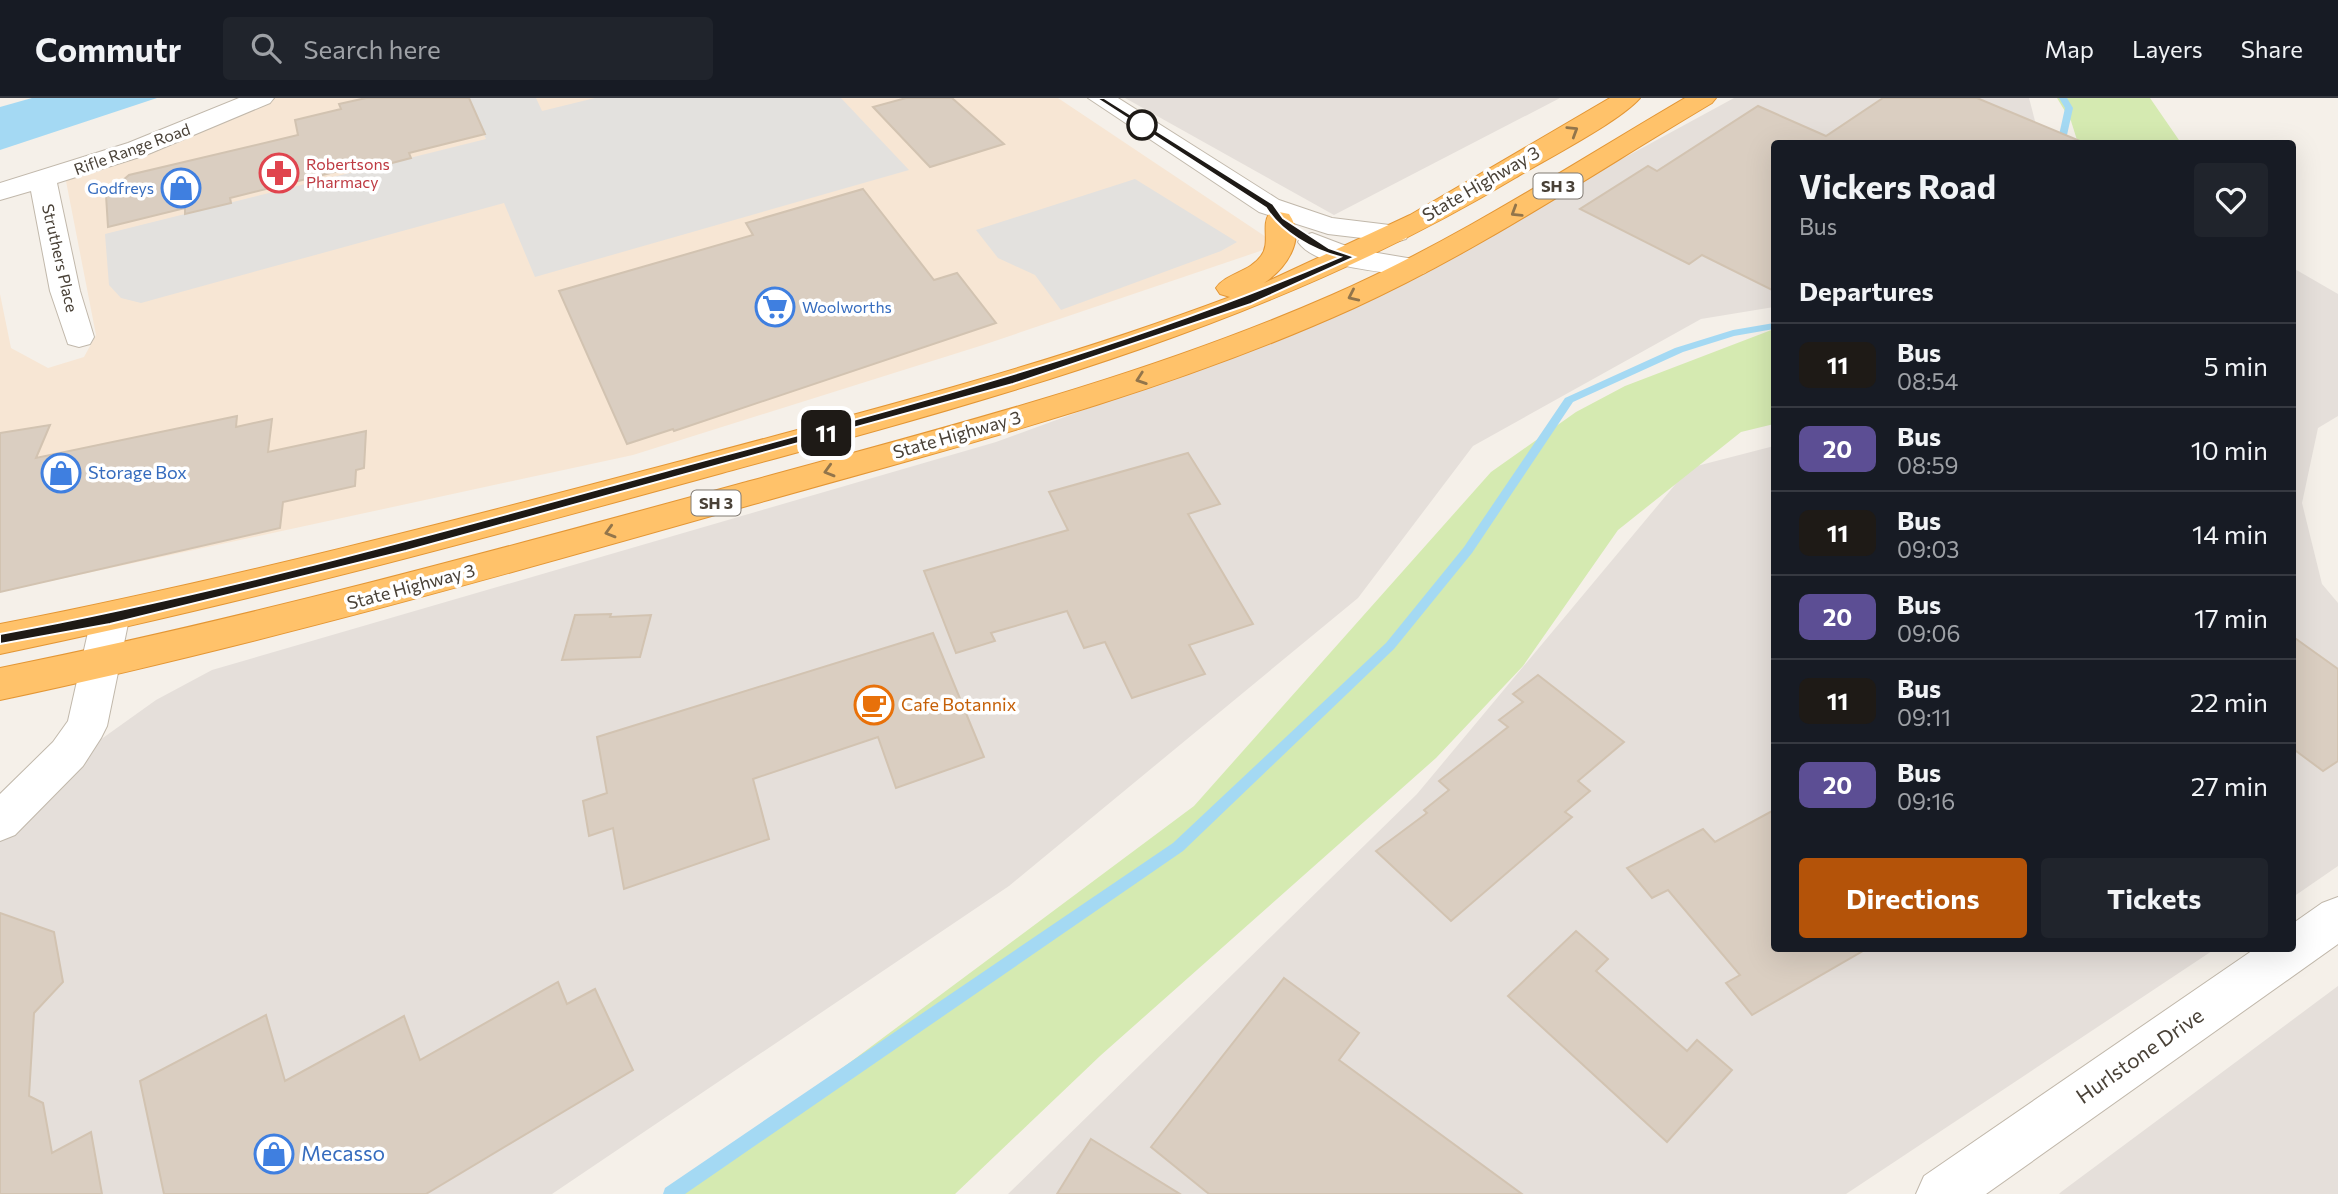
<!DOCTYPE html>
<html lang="en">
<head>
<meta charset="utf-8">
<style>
  body { margin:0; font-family:Commissioner,sans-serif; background:#20242c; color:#f1f3f6; height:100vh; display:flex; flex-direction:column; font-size:26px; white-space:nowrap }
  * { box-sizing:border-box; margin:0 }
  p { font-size:23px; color:#9ea1a6 }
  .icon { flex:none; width:38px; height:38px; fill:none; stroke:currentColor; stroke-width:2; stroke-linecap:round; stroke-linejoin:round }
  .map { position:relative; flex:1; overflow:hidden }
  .sheet { position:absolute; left:1771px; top:42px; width:525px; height:812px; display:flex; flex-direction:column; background:#171b24; border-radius:7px; box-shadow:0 7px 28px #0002 }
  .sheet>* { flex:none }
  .badge { padding:0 14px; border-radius:10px; font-size:24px; line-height:46px }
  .map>.badge { position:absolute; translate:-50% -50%; box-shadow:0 0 0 4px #fff }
  h2 { padding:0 28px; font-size:26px; line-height:63px }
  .round { display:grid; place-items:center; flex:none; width:74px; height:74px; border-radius:7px; background:#20242c }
  .overview { display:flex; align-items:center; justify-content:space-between; height:119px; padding:0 28px }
  h1 { font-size:33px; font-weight:700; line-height:52px }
  .button { display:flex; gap:14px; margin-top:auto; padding:14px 28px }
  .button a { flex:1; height:80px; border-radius:7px; background:#b45309; color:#fff; font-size:28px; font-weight:700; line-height:80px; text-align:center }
  .button a+a { background:#20242c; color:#f1f3f6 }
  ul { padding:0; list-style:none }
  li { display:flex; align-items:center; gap:21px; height:84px; padding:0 28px; border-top:2px solid #363941 }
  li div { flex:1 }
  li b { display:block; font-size:26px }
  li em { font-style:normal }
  li .badge { min-width:77px; font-weight:700; text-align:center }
  header { display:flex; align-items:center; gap:42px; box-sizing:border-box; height:98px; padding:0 35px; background:#171b24; border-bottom:2px solid #363941 }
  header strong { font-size:33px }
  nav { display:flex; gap:38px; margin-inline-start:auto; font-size:24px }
  .search { width:490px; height:63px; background:#20242c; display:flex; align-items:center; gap:18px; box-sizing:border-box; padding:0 24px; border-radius:7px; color:#9ea1a6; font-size:26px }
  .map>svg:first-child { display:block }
  .commercial { fill:#f7e6d4 }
  .industrial { fill:#e5dfda }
  .green { fill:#d5eab1 }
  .parking { fill:#e3e1de }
  .water { fill:#a4d9f3 }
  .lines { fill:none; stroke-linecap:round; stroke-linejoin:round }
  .stream { fill:#a4d9f3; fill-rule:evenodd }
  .building { fill:#dacec1; stroke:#d2c3b1; stroke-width:2 }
  .minor-casing { stroke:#c1b8ab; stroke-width:2 }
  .highway-casing { stroke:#e39635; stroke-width:2 }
  .minor { fill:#fff; fill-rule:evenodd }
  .highway { fill:#ffc26a; fill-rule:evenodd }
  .oneway { stroke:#92754b }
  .line { fill:#1e1a16; stroke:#fff; stroke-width:2 }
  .stop-dot { fill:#fff; stroke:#1e1a16; stroke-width:3.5 }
  .labels { text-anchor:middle; stroke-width:7; stroke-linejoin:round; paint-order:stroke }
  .far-street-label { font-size:16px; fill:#494137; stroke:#fff }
  .far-health-label { font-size:16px; fill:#be3a42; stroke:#fff; text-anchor:start }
  .shield { fill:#fff; stroke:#807a73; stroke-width:2 }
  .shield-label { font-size:16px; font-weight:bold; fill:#494137 }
  .far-shop-label { font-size:16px; fill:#366cbe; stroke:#fff; text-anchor:end }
  .street-label { font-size:18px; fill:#494137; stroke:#fff }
  .shop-label { font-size:18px; fill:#366cbe; stroke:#fff; text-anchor:start }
  .food-label { font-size:18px; fill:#c56008; stroke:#fff; text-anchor:start }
  .near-street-label { font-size:21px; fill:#494137; stroke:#fff }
  .near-shop-label { font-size:21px; fill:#366cbe; stroke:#fff; text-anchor:start }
</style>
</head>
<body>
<header>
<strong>Commutr</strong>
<div class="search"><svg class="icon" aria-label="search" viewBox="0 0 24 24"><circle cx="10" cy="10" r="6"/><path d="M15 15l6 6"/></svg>Search here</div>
<nav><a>Map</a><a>Layers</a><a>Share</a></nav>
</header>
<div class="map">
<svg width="2338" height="1096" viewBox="0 0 2338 1096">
  <rect width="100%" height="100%" fill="#f5f0e9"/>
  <path class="commercial" d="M269 0H1058L1278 147 983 247 633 357 0 494V196L11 250 48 270 84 259 96 237 66 83Z"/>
  <g class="industrial">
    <path d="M1125 0H1560L1334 117Z"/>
    <path d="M1734 0H2029L2040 42 1774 46V209L1701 221 1473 348 1358 500 1009 788 552 1096H0V735L79 657 156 602 212 572 996 344 1193 272 1357 205Z"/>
    <path d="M2293 170 2338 196V318L2318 330 2302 405 2322 486 2338 505V768L2293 799Z"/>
    <path d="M1774 348V850L2215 851 1846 1096H1008L1417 696 1689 370Z"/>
    <path d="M2338 888V1096H2059L2061 1094Z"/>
  </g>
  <g class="green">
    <path d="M2057 0H2150L2181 45H2074L2077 42 2071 23Z"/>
    <path d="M1774 231V326L1741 334 1618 432 1523 568 1436 660 1100 958 955 1096H665L727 1056 1194 708 1491 374 1576 314 1625 288Z"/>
  </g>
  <g class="parking">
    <path d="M468 0H536L542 13 595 0H841L909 72 535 179 504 105 141 205 121 200 109 187 105 136 486 41Z"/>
    <path d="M1135 81 1237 144 1221 153 1061 212 1035 177 998 160 976 132Z"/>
  </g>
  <path class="water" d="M32 0H157L0 52V9Z"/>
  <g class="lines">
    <g class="stream">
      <path d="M2059 0H2067L2073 10 2065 46H2057L2065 10Z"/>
      <path d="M1774 225V231L1734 238 1683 254 1573 304 1472 455 1394 551 1183 753 685 1096H663L665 1090 1173 745 1386 545 1464 449 1565 300 1675 250 1733 232Z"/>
    </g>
  </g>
  <g class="building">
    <path d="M366 0H469L485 36 409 55 411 60 369 71 367 66 230 100 231 105 185 116V110L108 129 106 97 129 77 298 37 295 22 341 11 339 6Z"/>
    <path d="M906 0H952L1004 46 930 69 873 9Z"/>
    <path d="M1883 0H1977L2087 46H1774V193L1702 157 1689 166 1580 111 1648 68 1657 73 1758 8 1826 38Z"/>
    <path d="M863 91 934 182 957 175 996 225 674 333 673 331 627 346 559 193 753 137 746 125Z"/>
    <path d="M237 318 236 329 272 321 268 354 366 333 364 370 356 372 355 388 283 404 280 430 0 494V335L50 327 36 360Z"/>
    <path d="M1188 355 1220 406 1188 416 1253 526 1189 547 1205 576 1132 600 1105 544 1084 550 1067 513 991 535 995 543 956 555 924 473 1068 432 1049 394Z"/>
    <path d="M611 516 610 519 651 517 640 559 562 562 575 517Z"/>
    <path d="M933 535 984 659 896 690 878 639 753 681 769 741 624 791 613 730 589 738 583 703 607 695 597 639Z"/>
    <path d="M2292 538 2338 571V663L2323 673 2292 650Z"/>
    <path d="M1538 577 1624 644 1578 683 1590 693 1565 714 1572 719 1451 823 1376 753 1427 715 1424 712 1449 692 1439 683 1508 629 1499 622 1523 604 1513 596Z"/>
    <path d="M1774 712V850H1868L1752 917 1726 885 1740 877 1668 792 1652 800 1627 770 1703 731 1715 744Z"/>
    <path d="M0 815 54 834 63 884 34 915 29 998 43 1005 52 1055 91 1034 102 1096H0Z"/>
    <path d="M1576 833 1608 861 1596 873 1687 953 1697 942 1732 972 1667 1044 1508 898Z"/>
    <path d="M1284 880 1359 935 1339 962 1522 1096H1209L1151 1049Z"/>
    <path d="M558 884 567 906 595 891 633 972 426 1096H164L140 983 266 917 285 983 404 918 420 962Z"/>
    <path d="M1091 1041 1180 1096H1057Z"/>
  </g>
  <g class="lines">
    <defs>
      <g id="minor">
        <path d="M239 0H274L270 5 146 57 57 85 80 193 94 239 90 246 79 249 68 246 50 193 31 93 0 102V85L128 45Z"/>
        <path d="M1088 0H1118L1279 102 1332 120 1406 129 1410 135 1406 141 1396 144 1328 136 1259 114Z"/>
        <path d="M1312 135 1354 151 1425 163 1430 169 1425 175 1415 178C1385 174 1316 170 1298 144L1302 138Z"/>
        <path d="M110 507 123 511 129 521 107 628 101 640 83 668 15 737 0 743V696L53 644 68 623 91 521 97 511Z"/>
        <path d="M2338 799V846L1986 1096H1916L1924 1078 2256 850H2292V826L2322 805Z"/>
      </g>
      <g id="highway">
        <path d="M1610 0H1640C1619 24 1545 62 1515 80 1269 228 996 300 722 375 482 441 243 506 0 556V526C231 481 458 422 685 362 868 313 1052 266 1230 199L1220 196 1216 190C1226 175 1250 174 1261 158 1271 145 1261 128 1269 116L1279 114 1289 116C1307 142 1285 171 1264 185L1410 117Z"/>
        <path d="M1685 0H1716L1712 5C1594 75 1479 153 1354 210 1162 297 956 349 754 406 504 477 254 548 0 602V570C253 519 501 451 750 383 947 329 1145 279 1332 197 1455 143 1569 68 1685 0Z"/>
      </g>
    </defs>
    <use href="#minor" class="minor-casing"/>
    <use href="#highway" class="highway-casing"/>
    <use href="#minor" class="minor"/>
    <use href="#highway" class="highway"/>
  </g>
  <defs><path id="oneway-chevron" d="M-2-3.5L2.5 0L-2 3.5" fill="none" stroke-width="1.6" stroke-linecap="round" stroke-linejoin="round" transform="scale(1.75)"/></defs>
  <g class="oneway">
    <use href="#oneway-chevron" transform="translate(1573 33) rotate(-32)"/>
    <use href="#oneway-chevron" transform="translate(1516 114) rotate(148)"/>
    <use href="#oneway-chevron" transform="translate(1353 198) rotate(155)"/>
    <use href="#oneway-chevron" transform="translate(1141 281) rotate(161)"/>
    <use href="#oneway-chevron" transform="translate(829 373) rotate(164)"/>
    <use href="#oneway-chevron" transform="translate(610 434) rotate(164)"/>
  </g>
  <path class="line" d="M1096 0H1104L1273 106 1283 120 1329 150 1355 159 1251 206 1013 286 406 453 110 526 0 546V536C230 494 455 430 680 369 903 309 1127 251 1340 159 1312 152 1281 134 1266 110Z"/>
  <defs>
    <symbol id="pharmacy-ring" viewBox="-11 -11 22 22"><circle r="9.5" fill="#fff" stroke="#e0444e" stroke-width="1.5"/><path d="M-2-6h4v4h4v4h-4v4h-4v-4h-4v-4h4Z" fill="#e0444e"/></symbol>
    <symbol id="shop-ring" viewBox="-11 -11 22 22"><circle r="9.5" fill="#fff" stroke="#3f7fe0" stroke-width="1.5"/><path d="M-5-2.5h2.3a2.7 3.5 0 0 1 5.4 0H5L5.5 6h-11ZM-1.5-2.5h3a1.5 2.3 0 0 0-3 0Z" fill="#3f7fe0"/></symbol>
    <symbol id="supermarket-ring" viewBox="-11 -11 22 22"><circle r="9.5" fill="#fff" stroke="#3f7fe0" stroke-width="1.5"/><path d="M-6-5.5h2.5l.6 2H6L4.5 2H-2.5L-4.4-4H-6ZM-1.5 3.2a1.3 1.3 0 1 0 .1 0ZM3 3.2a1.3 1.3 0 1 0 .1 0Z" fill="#3f7fe0"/></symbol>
    <symbol id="cafe-ring" viewBox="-11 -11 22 22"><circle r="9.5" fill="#fff" stroke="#e8710a" stroke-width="1.5"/><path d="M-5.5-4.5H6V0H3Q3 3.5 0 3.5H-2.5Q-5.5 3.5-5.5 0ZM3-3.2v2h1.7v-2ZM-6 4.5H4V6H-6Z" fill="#e8710a"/></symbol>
  </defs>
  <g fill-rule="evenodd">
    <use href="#pharmacy-ring" x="257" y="53" width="44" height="44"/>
    <use href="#shop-ring" x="159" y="68" width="44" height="44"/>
    <use href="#supermarket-ring" x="753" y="187" width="44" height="44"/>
    <use href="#shop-ring" x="39" y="353" width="44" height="44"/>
    <use href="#cafe-ring" x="852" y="585" width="44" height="44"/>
    <use href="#shop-ring" x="252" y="1034" width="44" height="44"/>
  </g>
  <circle class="stop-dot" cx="1142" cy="27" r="14"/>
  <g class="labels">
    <g class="far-street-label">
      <text transform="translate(132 51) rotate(-20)" y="6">Rifle Range Road</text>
      <text transform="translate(60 160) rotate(77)" y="6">Struthers Place</text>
    </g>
    <g class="far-health-label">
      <text x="306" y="72">Robertsons<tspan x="306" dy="18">Pharmacy</tspan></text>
    </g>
    <g class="shield">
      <rect x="1533.5" y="75.5" width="49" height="25" rx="5"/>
      <rect x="691.5" y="392.5" width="49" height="25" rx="5"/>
    </g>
    <g class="shield-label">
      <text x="1558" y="94">SH 3</text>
      <text x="716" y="411">SH 3</text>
    </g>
    <g class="far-shop-label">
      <text x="154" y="96">Godfreys</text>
      <text x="802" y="215" text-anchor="start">Woolworths</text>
    </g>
    <g class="street-label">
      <text transform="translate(1481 86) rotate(-30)" y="6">State Highway 3</text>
      <text transform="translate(957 337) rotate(-16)" y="6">State Highway 3</text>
      <text transform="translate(411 489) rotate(-15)" y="6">State Highway 3</text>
    </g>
    <g class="shop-label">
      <text x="88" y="381">Storage Box</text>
    </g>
    <g class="food-label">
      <text x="901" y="613">Cafe Botannix</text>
    </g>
    <g class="near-street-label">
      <text transform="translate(2140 958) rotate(-35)" y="7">Hurlstone Drive</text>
    </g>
    <g class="near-shop-label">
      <text x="301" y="1063">Mecasso</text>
    </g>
  </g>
</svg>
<b class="badge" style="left:826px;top:335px;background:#1e1a16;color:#fff">11</b>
<section class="sheet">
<div class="overview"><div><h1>Vickers Road</h1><p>Bus</p></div><a class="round"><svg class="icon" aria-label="heart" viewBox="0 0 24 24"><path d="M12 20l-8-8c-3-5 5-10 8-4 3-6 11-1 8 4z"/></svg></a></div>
<h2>Departures</h2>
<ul>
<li><span class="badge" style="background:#1e1a16;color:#fff">11</span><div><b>Bus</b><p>08:54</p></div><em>5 min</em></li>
<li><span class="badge" style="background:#5c4e94;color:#fff">20</span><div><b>Bus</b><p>08:59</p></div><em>10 min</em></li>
<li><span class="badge" style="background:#1e1a16;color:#fff">11</span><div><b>Bus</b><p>09:03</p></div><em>14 min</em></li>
<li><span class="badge" style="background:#5c4e94;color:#fff">20</span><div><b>Bus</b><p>09:06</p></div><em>17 min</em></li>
<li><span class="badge" style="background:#1e1a16;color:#fff">11</span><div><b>Bus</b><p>09:11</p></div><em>22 min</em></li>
<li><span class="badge" style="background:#5c4e94;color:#fff">20</span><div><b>Bus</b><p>09:16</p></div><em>27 min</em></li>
</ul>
<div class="button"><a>Directions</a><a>Tickets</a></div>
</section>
</div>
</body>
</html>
